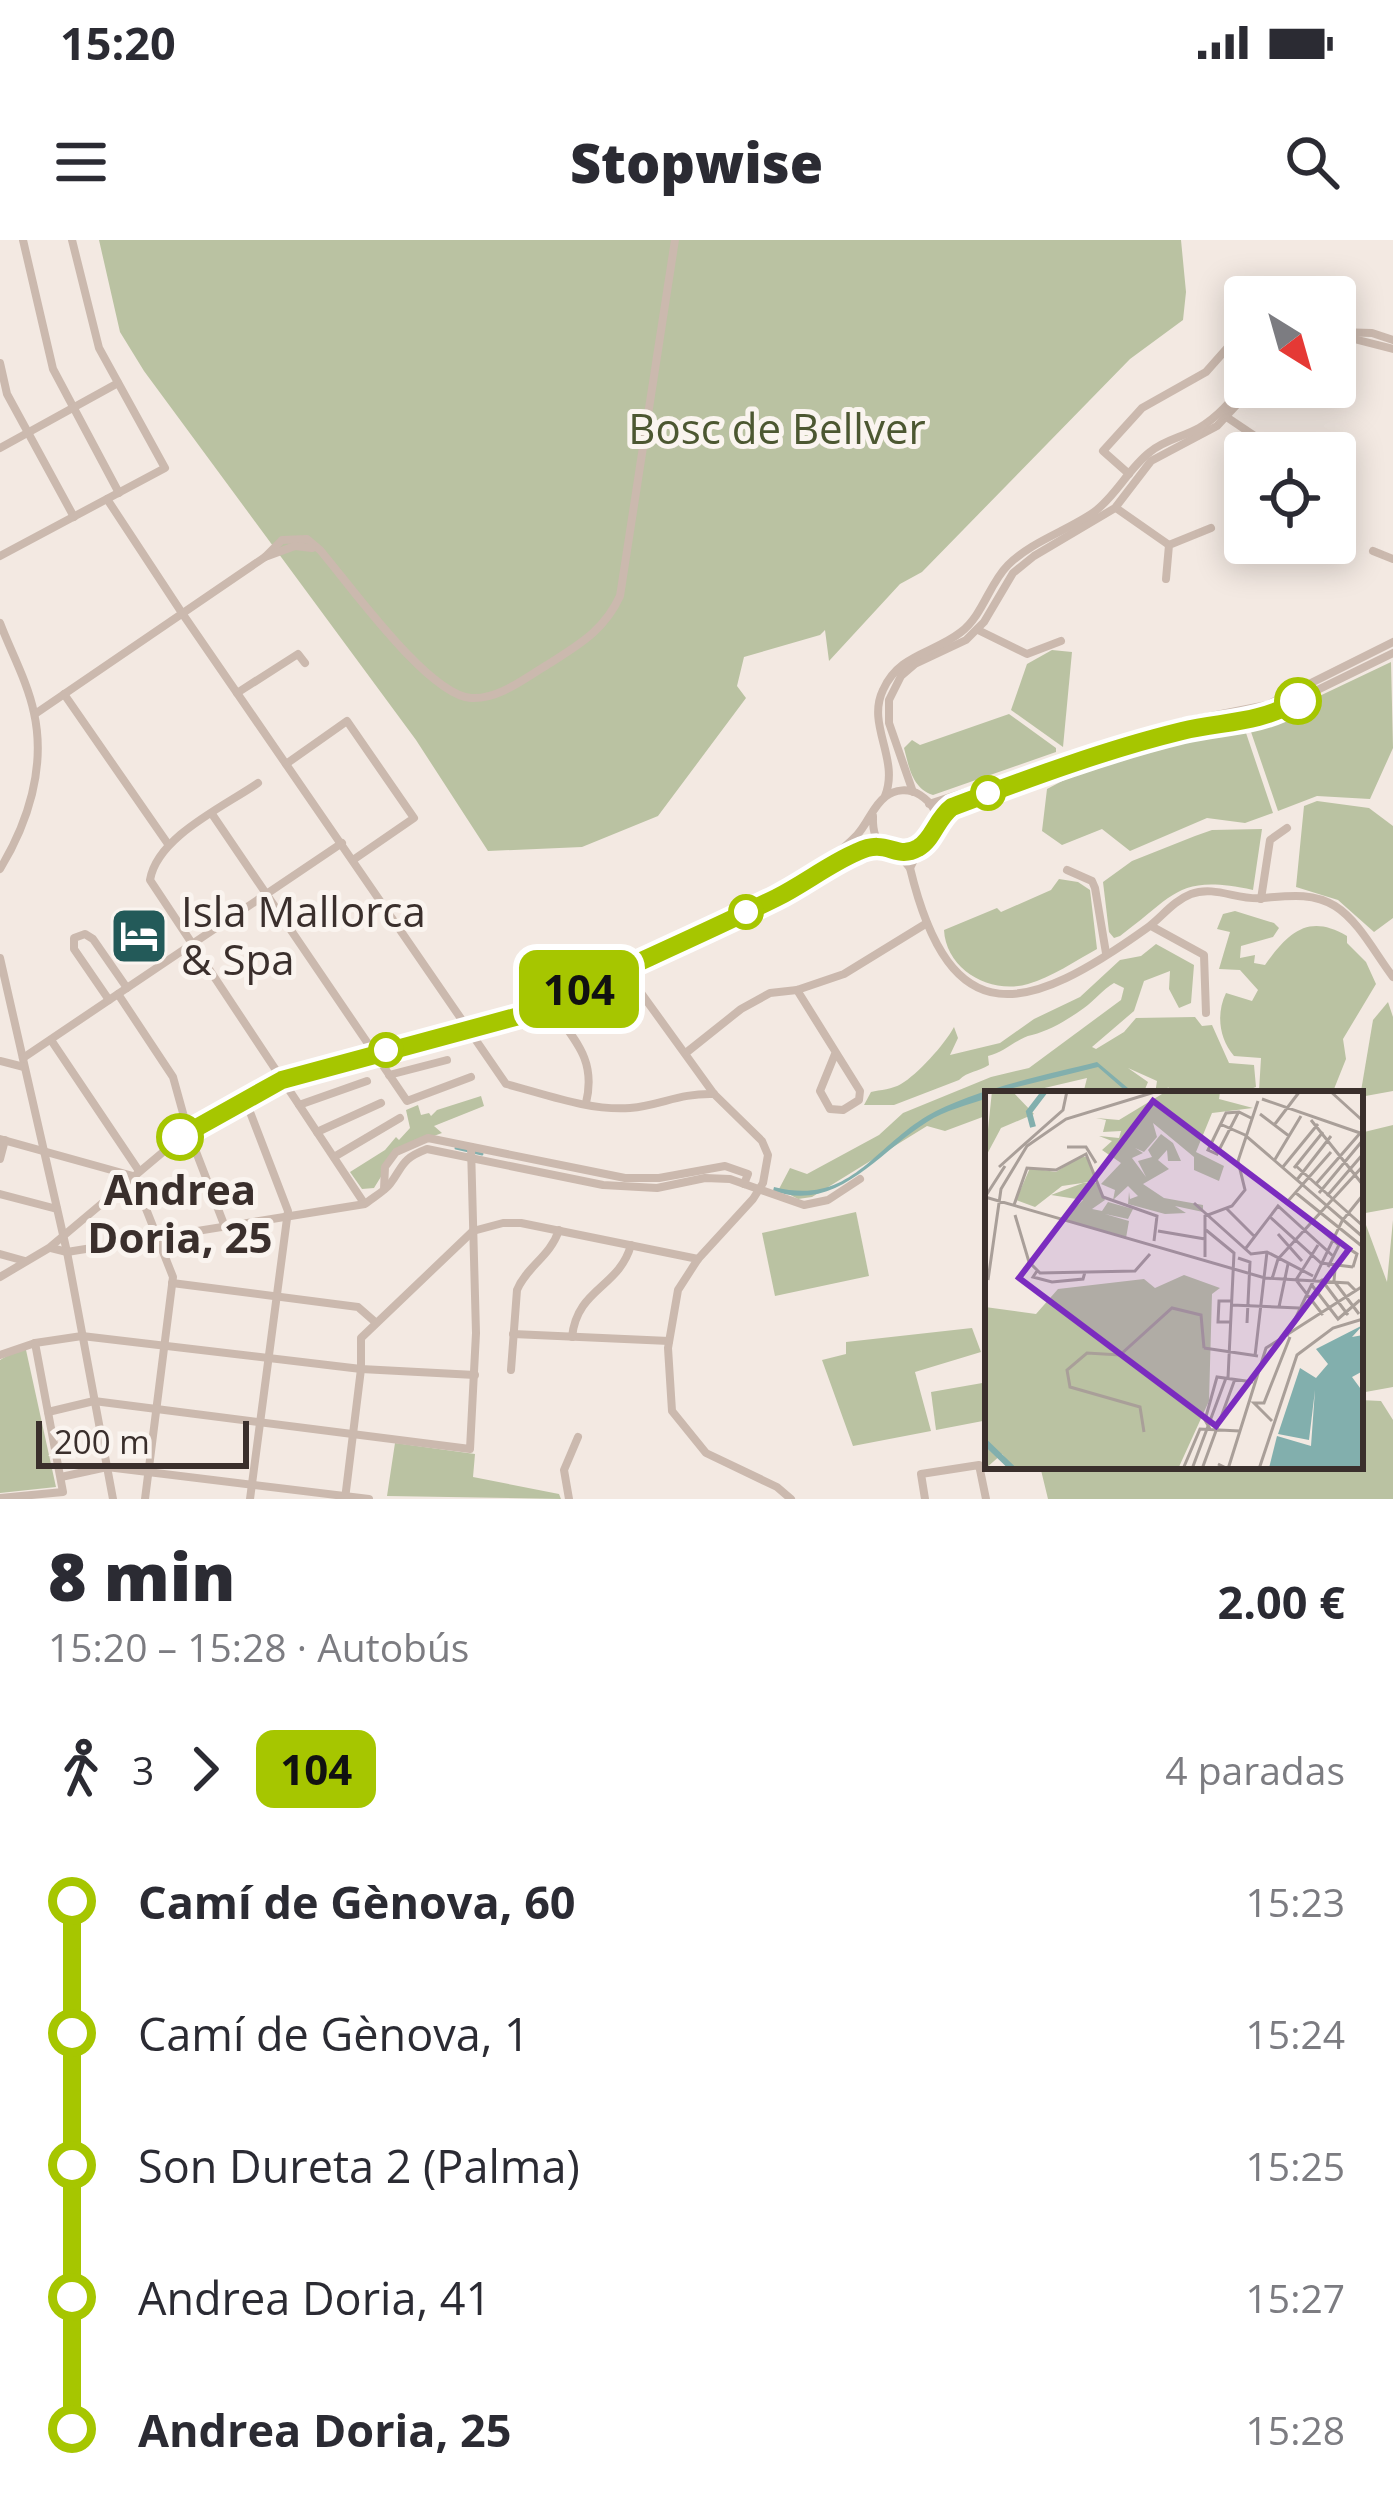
<!DOCTYPE html>
<html lang="es">
<head>
<meta charset="utf-8">
<style>
  body { margin:0; font-family:"Open Sans",sans-serif; background:#f7f7f7; color:#2b2b33; height:100vh; display:flex; flex-direction:column; font-size:45px; white-space:nowrap }
  * { box-sizing:border-box; margin:0 }
  p { font-size:39px; color:#7c7c81 }
  .icon { flex:none; width:66px; height:66px; fill:none; stroke:currentColor; stroke-width:2; stroke-linecap:round; stroke-linejoin:round }
  .map { position:relative; height:1259px; overflow:hidden }
  .drawer { display:flex; flex-direction:column; background:#fff; flex:1 }
  .drawer>* { flex:none }
  .badge { padding:0 24px; border-radius:18px; font-size:42px; line-height:78px }
  .needle { width:78px; rotate:143deg }
  .tools { position:absolute; left:1224px; top:36px; display:grid; gap:24px }
  .tools a { display:grid; place-items:center; width:132px; height:132px; border-radius:12px; background:#fff; box-shadow:0 6px 30px #0003; font-size:60px }
  .scale { position:absolute; left:36px; bottom:30px; width:213px; box-sizing:border-box; padding-left:12px; border:6px solid #3a2f2c; border-top:0; font-size:33px; line-height:42px; white-space:nowrap; color:#3a2f2c; -webkit-text-stroke:9px #faf4ef; paint-order:stroke }
  .map>.badge { position:absolute; translate:-50% -50%; box-shadow:0 0 0 6px #fff }
  .legs { display:flex; align-items:center; gap:18px; height:132px; padding:0 48px; font-size:39px }
  .legs p { margin-inline-start:auto }
  .headline { display:flex; align-items:center; justify-content:space-between; height:204px; padding:0 48px }
  h1 { font-size:66px; font-weight:800; line-height:90px }
  ul { padding:0 48px; list-style:none }
  li { display:flex; align-items:center; gap:42px; height:132px; font-size:45px }
  li i { display:grid; place-items:center; width:18px; height:100%; margin:0 15px; background:currentColor }
  li i::after { content:''; width:30px; height:30px; margin:-15px; border:9px solid; border-radius:50%; background:#fff }
  li p { margin-inline-start:auto }
  li:first-child i { background:linear-gradient(#0000 50%,currentColor 0) }
  li:last-child i { background:linear-gradient(currentColor 50%,#0000 0) }
  .status { display:flex; justify-content:space-between; align-items:center; height:84px; padding:0 60px; background:#fff; direction:ltr }
  .status svg { height:33px; fill:currentColor }
  header { display:flex; justify-content:space-between; align-items:center; height:156px; padding:0 48px; background:#fff; font-size:54px; font-weight:800 }
  .map>svg:first-child { display:block }
  .green { fill:#bac2a2 }
  .water { fill:#82afad }
  .lines { fill:none; stroke-linecap:round; stroke-linejoin:round }
  .stream { stroke:#82afad; stroke-width:3 }
  .minor { stroke:#cbb9ae; stroke-width:8 }
  .line-1-casing { stroke:#fff; stroke-width:27 }
  .line-1 { stroke:#a6c600; stroke-width:18 }
  .stop-1-dot { fill:#fff; stroke:#a6c600; stroke-width:6 }
  .labels { text-anchor:middle; stroke-width:10; stroke-linejoin:round; paint-order:stroke }
  .park-label { font-size:42px; fill:#4c5731; stroke:#faf4ef }
  .poi-label { font-size:42px; fill:#3a2f2c; stroke:#faf4ef; text-anchor:start }
  .stop-label { font-size:42px; font-weight:bold; fill:#3a2f2c; stroke:#faf4ef }
  .inset-river { fill:none; stroke:#82afad; stroke-width:6 }
  .inset-road { fill:none; stroke:#a99f99; stroke-width:3 }
  .view { fill:#7b2cbf; fill-opacity:0.15; stroke:#7b2cbf; stroke-width:6 }
  .inset-edge { fill:none; stroke:#3a2f2c; stroke-width:6 }
</style>
</head>
<body>
<div class="status"><b>15:20</b><svg viewBox="0 0 49 12"><path d="M0 12V9h3v3zM5 12V6h3v6zM10 12V3h3v9zM15 12V0h3v12zM26 1h20v11H26zM47 4h2v5h-2z"/></svg></div>
<header><svg class="icon" aria-label="menu" viewBox="0 0 24 24"><path d="M4 6h16M4 12h16M4 18h16"/></svg>Stopwise<svg class="icon" aria-label="search" viewBox="0 0 24 24"><circle cx="10" cy="10" r="6"/><path d="M15 15l6 6"/></svg></header>
<div class="map">
<svg width="1393" height="1259" viewBox="0 0 1393 1259">
  <rect width="100%" height="100%" fill="#f3e9e2"/>
  <g class="green">
    <path d="M99 0H1181L1186 52 1183 80 1130 119 922 332 900 344 829 421 825 390 820 395 744 417 737 446 746 458 658 576 582 607 488 611 416 500 144 131 120 92Z"/>
    <path d="M1052 410 1072 412 1063 507 1011 470 1027 424Z"/>
    <path d="M1391 422 1393 508 1370 559 1317 556 1278 571 1250 489Z"/>
    <path d="M1009 474 1056 508V512L933 555C912 548 909 527 904 508L912 500 920 505Z"/>
    <path d="M1245 490 1273 573 1245 583 1207 578 1130 611 1102 589 1062 605 1042 591 1047 549 1089 527 1178 498Z"/>
    <path d="M1317 561 1369 568 1393 586V678L1374 692 1338 660 1296 647 1304 566Z"/>
    <path d="M1262 589 1253 650C1177 634 1176 655 1120 696L1114 698 1109 692 1103 642 1132 621 1195 596 1212 590Z"/>
    <path d="M1059 639 1078 642 1090 650 1097 709C1075 721 1052 737 1028 744 991 755 946 730 944 690L997 668 1001 672 1051 650Z"/>
    <path d="M1235 671 1274 683 1279 688 1273 697 1241 706 1240 718 1255 715 1254 723 1265 725C1288 693 1308 673 1347 696V703L1366 722 1376 744 1343 799 1346 819 1332 854H1252L1259 851 1261 818 1234 816C1219 798 1216 774 1226 753L1252 761 1258 750 1240 730 1219 729 1230 692 1217 689 1223 674Z"/>
    <path d="M1156 704 1194 725 1191 763 1179 768 1169 749 1170 731 1144 741 1134 771 1092 807 1096 809 1124 792 1136 778 1195 777 1202 786 1212 785 1229 823 1254 825 1256 847C1230 857 1192 860 1167 847L1176 854H1155L1157 841 1128 828 1148 842 1143 854H1092L1084 850 1087 838 1019 854H988V875L945 891 927 886 812 957 798 959 779 949 790 928 807 934 879 895 903 873 991 837 1029 828 1121 760 1124 748 1114 743C1102 750 1095 760 1084 768 1067 780 1051 790 1032 795 1017 798 1005 812 988 816L989 825C978 832 968 831 959 840L894 865H864L871 852C880 850 893 849 901 844 917 835 945 804 954 787L958 798 950 815 1000 803 1034 779 1080 757 1120 720 1141 716Z"/>
    <path d="M1388 762 1393 777V851L1360 857 1373 780Z"/>
    <path d="M481 856 484 866 434 886 442 893 398 909 374 948 362 949 350 932 385 910 396 897 399 900 410 888 406 870 418 865 421 875 429 873 431 876 437 870Z"/>
    <path d="M1393 885V968L1360 974V893Z"/>
    <path d="M856 972 869 1036 775 1056 762 993Z"/>
    <path d="M1393 980V1147L1360 1153V987L1366 985 1387 1042Z"/>
    <path d="M972 1088 981 1112 915 1132 931 1191 853 1206 822 1120 846 1114V1102Z"/>
    <path d="M17 1110H26L56 1247 0 1253V1120Z"/>
    <path d="M988 1142V1180L936 1190 931 1152Z"/>
    <path d="M1360 1160 1381 1161 1393 1180V1259H1048L1040 1226H1360Z"/>
    <path d="M395 1203 475 1214 473 1237 559 1254 561 1259 387 1256Z"/>
  </g>
  <path class="water" d="M1097 822 1135 854H1129L1098 827 988 854V858C968 865 945 870 927 882 877 913 838 973 773 951L774 947C849 966 871 910 927 876 969 851 1048 834 1097 822Z"/>
  <g class="lines">
    <path class="stream" d="M456 908 482 914"/>
    <g class="minor">
      <path d="M23 0 53 129 119 253"/>
      <path d="M1306 57 1336 53 1339 91"/>
      <path d="M1336 92 1372 93 1393 100"/>
      <path d="M1335 101 1354 99 1393 109"/>
      <path d="M0 123 7 154 74 277"/>
      <path d="M1228 178 1280 213"/>
      <path d="M0 208 118 143"/>
      <path d="M1129 234 1103 211 1142 168 1206 132 1245 88"/>
      <path d="M107 259 182 373 506 844C545 854 589 871 630 868 662 865 679 853 714 854"/>
      <path d="M1116 268 1169 305"/>
      <path d="M1373 311 1393 319"/>
      <path d="M0 316 165 228 99 108 72 0"/>
      <path d="M265 317 282 300 307 299 320 310C350 345 428 455 471 458 498 460 525 438 547 425 578 405 604 391 620 356L675 0"/>
      <path d="M1166 339 1169 305 1211 288"/>
      <path d="M0 383C11 412 28 443 34 473 46 527 28 583 0 629"/>
      <path d="M978 390 1027 414 1061 401"/>
      <path d="M237 453 298 414 305 423"/>
      <path d="M64 454 168 604"/>
      <path d="M35 474 265 317 295 306 312 308"/>
      <path d="M286 524 347 481 414 578 353 620"/>
      <path d="M258 543C223 567 157 597 150 640L364 963"/>
      <path d="M913 552 889 483V460L901 436 915 424 966 400 984 382 1013 333 1034 316 1115 268 1151 221 1217 186 1253 147"/>
      <path d="M885 556C900 519 866 485 883 450 899 414 933 414 961 392 983 375 989 344 1008 325 1032 301 1067 291 1094 272 1116 256 1128 229 1150 212 1164 200 1183 197 1199 188 1218 177 1231 161 1245 144"/>
      <path d="M929 564 1181 482 1267 465 1393 402"/>
      <path d="M212 574 407 861 471 837"/>
      <path d="M934 583 952 567 1059 529 1186 490 1258 479 1393 413"/>
      <path d="M897 612 910 628 920 608"/>
      <path d="M910 628C951 798 1028 773 1147 688 1162 677 1173 661 1191 654 1215 645 1239 661 1263 658 1288 656 1312 652 1335 666 1359 681 1376 715 1393 737"/>
      <path d="M1067 630 1092 641 1095 648 1106 713"/>
      <path d="M789 647C812 631 838 615 857 595 868 583 873 566 885 557 895 549 909 548 920 555 975 591 870 650 873 576"/>
      <path d="M1261 659 1270 600 1287 588"/>
      <path d="M1151 686 1204 715 1206 773"/>
      <path d="M0 718 67 1012 113 1259"/>
      <path d="M623 728 714 854 762 901 768 915 763 943 753 959 698 1019 678 1050 668 1108 672 1171 706 1213 777 1247 791 1259"/>
      <path d="M797 750 860 851 859 860 843 870 830 869 820 851 835 814"/>
      <path d="M118 754 173 837 188 891 225 987"/>
      <path d="M109 760 74 709V698L85 694 93 699 127 748"/>
      <path d="M549 764C573 799 597 818 586 863"/>
      <path d="M51 800 139 931"/>
      <path d="M687 812 741 769 770 753 797 750 844 734 927 683"/>
      <path d="M23 818 342 603"/>
      <path d="M0 821 24 827"/>
      <path d="M389 835 447 820"/>
      <path d="M245 859 288 971 250 1259"/>
      <path d="M299 865 367 841"/>
      <path d="M317 892 381 863"/>
      <path d="M0 899 133 936 173 1037 145 1259"/>
      <path d="M334 917 400 878"/>
      <path d="M0 919 5 900"/>
      <path d="M384 949 385 927 396 912 428 898 625 938H659L725 926 748 934 744 944"/>
      <path d="M0 954 57 969"/>
      <path d="M51 1008 67 1012 365 964C372 958 385 951 390 944 404 925 401 919 427 909L603 945 657 948 705 938 730 939 804 965 828 960 860 939"/>
      <path d="M0 1014 25 1021"/>
      <path d="M0 1037 49 1008 188 891 282 840 519 776 728 681 822 635 863 609 882 604"/>
      <path d="M172 1043 358 1067 374 1081"/>
      <path d="M513 1094 669 1101"/>
      <path d="M572 1097C577 1048 619 1048 631 1005"/>
      <path d="M0 1115 35 1103 82 1096 361 1129 475 1135"/>
      <path d="M511 1130 517 1050C527 1026 550 1017 559 990"/>
      <path d="M48 1172 94 1161 470 1209 476 1093 471 907"/>
      <path d="M61 1237 107 1227 369 1259"/>
      <path d="M0 1258 63 1252 35 1103"/>
      <path d="M345 1259 361 1129V1098L473 991 503 983H521L698 1019"/>
      <path d="M569 1259 564 1230 578 1197"/>
      <path d="M925 1259 921 1234 979 1225 986 1259"/>
    </g>
  </g>
  <g class="lines">
    <defs>
      <path id="line-1" d="M180 897 282 840 519 776 549 764C624 728 701 695 776 658 804 644 829 624 857 612 888 597 895 621 918 608 933 600 936 579 952 567 1027 539 1104 510 1182 491 1225 481 1257 484 1298 461"/>
    </defs>
    <use href="#line-1" class="line-1-casing"/>
    <use href="#line-1" class="line-1"/>
  </g>
  <defs>
    <symbol id="hotel-square" viewBox="-11 -11 22 22"><rect x="-9" y="-9" width="18" height="18" rx="4" fill="#235a59" stroke="#faf4ef"/><path d="M-6-4.5h1.5V1H6V5H4.5V3h-9V5H-6ZM-4 0a1.8 1.8 0 1 1 3.6 0ZM.5 0V-2.5h3Q6-2.5 6 0Z" fill="#fff"/></symbol>
  </defs>
  <g fill-rule="evenodd">
    <use href="#hotel-square" x="106" y="663" width="66" height="66"/>
  </g>
  <g class="stop-1-dot">
    <circle cx="1298" cy="461" r="21"/>
    <circle cx="988" cy="553" r="15"/>
    <circle cx="746" cy="672" r="15"/>
    <circle cx="386" cy="810" r="15"/>
    <circle cx="180" cy="897" r="21"/>
  </g>
  <g class="labels">
    <g class="park-label">
      <text x="777" y="204">Bosc de Bellver</text>
    </g>
    <g class="poi-label">
      <text x="181" y="687">Isla Mallorca<tspan x="181" dy="48">&amp; Spa</tspan></text>
    </g>
    <g class="stop-label">
      <text x="180" y="965">Andrea<tspan x="180" dy="48">Doria, 25</tspan></text>
    </g>
  </g>
  <g transform="translate(985 851)">
    <rect width="378" height="378" fill="#f3e9e2"/>
    <path d="M7 0H27L49 23 16 37 0 67ZM182 0 235 1 234 8 268 17 227 22 211 61 239 75 234 90 209 79V66L168 32 172 46 159 61 150 57 158 62 147 67 161 86 153 70 167 66 163 59 176 43 188 52 196 70H183L182 59 173 69 184 78 158 93 179 107 218 114V121L190 115 201 122 180 123 143 113 144 101 145 108 153 105 143 95 128 109 130 99 116 93 136 72 117 59 127 50 114 45 134 47 136 40 118 41 121 29 111 27 134 29ZM94 66H103L111 90 77 95 50 116 31 109 45 77 71 81ZM98 92H111L120 109 107 118 117 120 123 111 148 118 143 128 120 123 144 130 141 147 79 128 98 109 66 104ZM199 184 235 197 227 203 224 310 193 378H29L17 363 0 378V216L51 223 73 198 159 188 170 197Z" fill="#bac2a2"/>
    <path d="M378 234 367 246 378 244V280L367 286 378 301V378L284 377 292 345 326 355 330 299 324 349 293 343 315 277 331 287 343 273 331 258Z" fill="#82afad"/>
    <path class="inset-river" d="M48 36 44 21 60 0M0 351 28 378"/>
    <path class="inset-road" d="M345 0 378 30M277 8 378 43M253 22 232 63 223 59 241 22 254 21 266 27M275 23 304 45M326 29 378 94M235 33 260 44 378 146M290 33 315 0M82 56H101L111 72M346 61 303 110 354 154M289 70 316 25M311 75 378 135M14 76 78 19 82 0M297 77 333 33M309 77 338 41M311 90 346 45M330 94 377 40M311 102 378 156M334 102 378 49M342 105 378 63M0 106 280 187 363 192 371 200M0 106 20 75M209 112 266 163 282 161 328 185M29 114 42 77 71 79 101 63 118 106 172 125 169 150M241 117 269 145M30 124 44 171 55 182 150 180 165 163M284 125 336 172 368 176M221 139 249 162 243 287M173 140 220 148M293 143 317 170M333 154 311 189 338 224M261 157 293 115 348 165M220 166V125L247 115 260 99 253 70 273 10M253 167 265 171 262 232M343 176 355 152 372 163 368 176M350 178 349 190 374 223M52 180 48 186 67 191 98 188 100 181M287 188 293 168 378 75M336 188 363 224M3 189 16 98 42 55 81 28 173 0M326 193 353 228 375 209M247 214 314 217M294 216 303 173M246 231H233L234 210H247M302 245 357 130 378 104M219 257 273 265M270 265 282 161M287 330 269 312H279L305 246M225 338 220 329 232 286 268 291M159 341 155 316 85 296 82 279 102 262 135 264 187 217 216 224 219 257M233 373 243 378 281 257 378 195M198 378 215 338 255 340M207 378 241 287M217 378 250 288M274 378 312 264 348 237 378 228"/>
    <path class="view" d="M168 10 364 158 231 335 34 187Z"/>
    <rect width="378" height="378" class="inset-edge"/>
  </g>
</svg>
<div class="tools">
<a><svg class="needle" viewBox="-14 -14 28 28"><path d="M0-13l5 13h-10z" fill="#e53935"/><path d="M0 13l5-13h-10z" fill="#7c7c81"/></svg></a>
<a><svg class="icon" aria-label="locate" viewBox="0 0 24 24"><circle cx="12" cy="12" r="6"/><path d="M12 2v4M12 18v4M2 12h4M18 12h4"/></svg></a>
</div>
<div class="scale">200 m</div>
<b class="badge" style="left:579px;top:749px;background:#a6c600;color:#111">104</b>
</div>
<section class="drawer">
<div class="headline"><div><h1>8 min</h1><p>15:20 – 15:28 · Autobús</p></div><b>2.00 €</b></div>
<div class="legs"><svg class="icon" aria-label="walk" viewBox="0 0 24 24"><circle cx="13" cy="4" r="2"/><path d="M13 8l-2 6 4 7M11 14l-3 7M7 12l3-4h3l4 4"/></svg>3<svg class="icon" aria-label="forward" viewBox="0 0 24 24"><path d="M9 5l7 7-7 7"/></svg><b class="badge" style="background:#a6c600;color:#111">104</b><p>4 paradas</p></div>
<ul>
<li><i style="color:#a6c600"></i><b>Camí de Gènova, 60</b><p>15:23</p></li>
<li><i style="color:#a6c600"></i><span>Camí de Gènova, 1</span><p>15:24</p></li>
<li><i style="color:#a6c600"></i><span>Son Dureta 2 (Palma)</span><p>15:25</p></li>
<li><i style="color:#a6c600"></i><span>Andrea Doria, 41</span><p>15:27</p></li>
<li><i style="color:#a6c600"></i><b>Andrea Doria, 25</b><p>15:28</p></li>
</ul>
</section>
</body>
</html>
